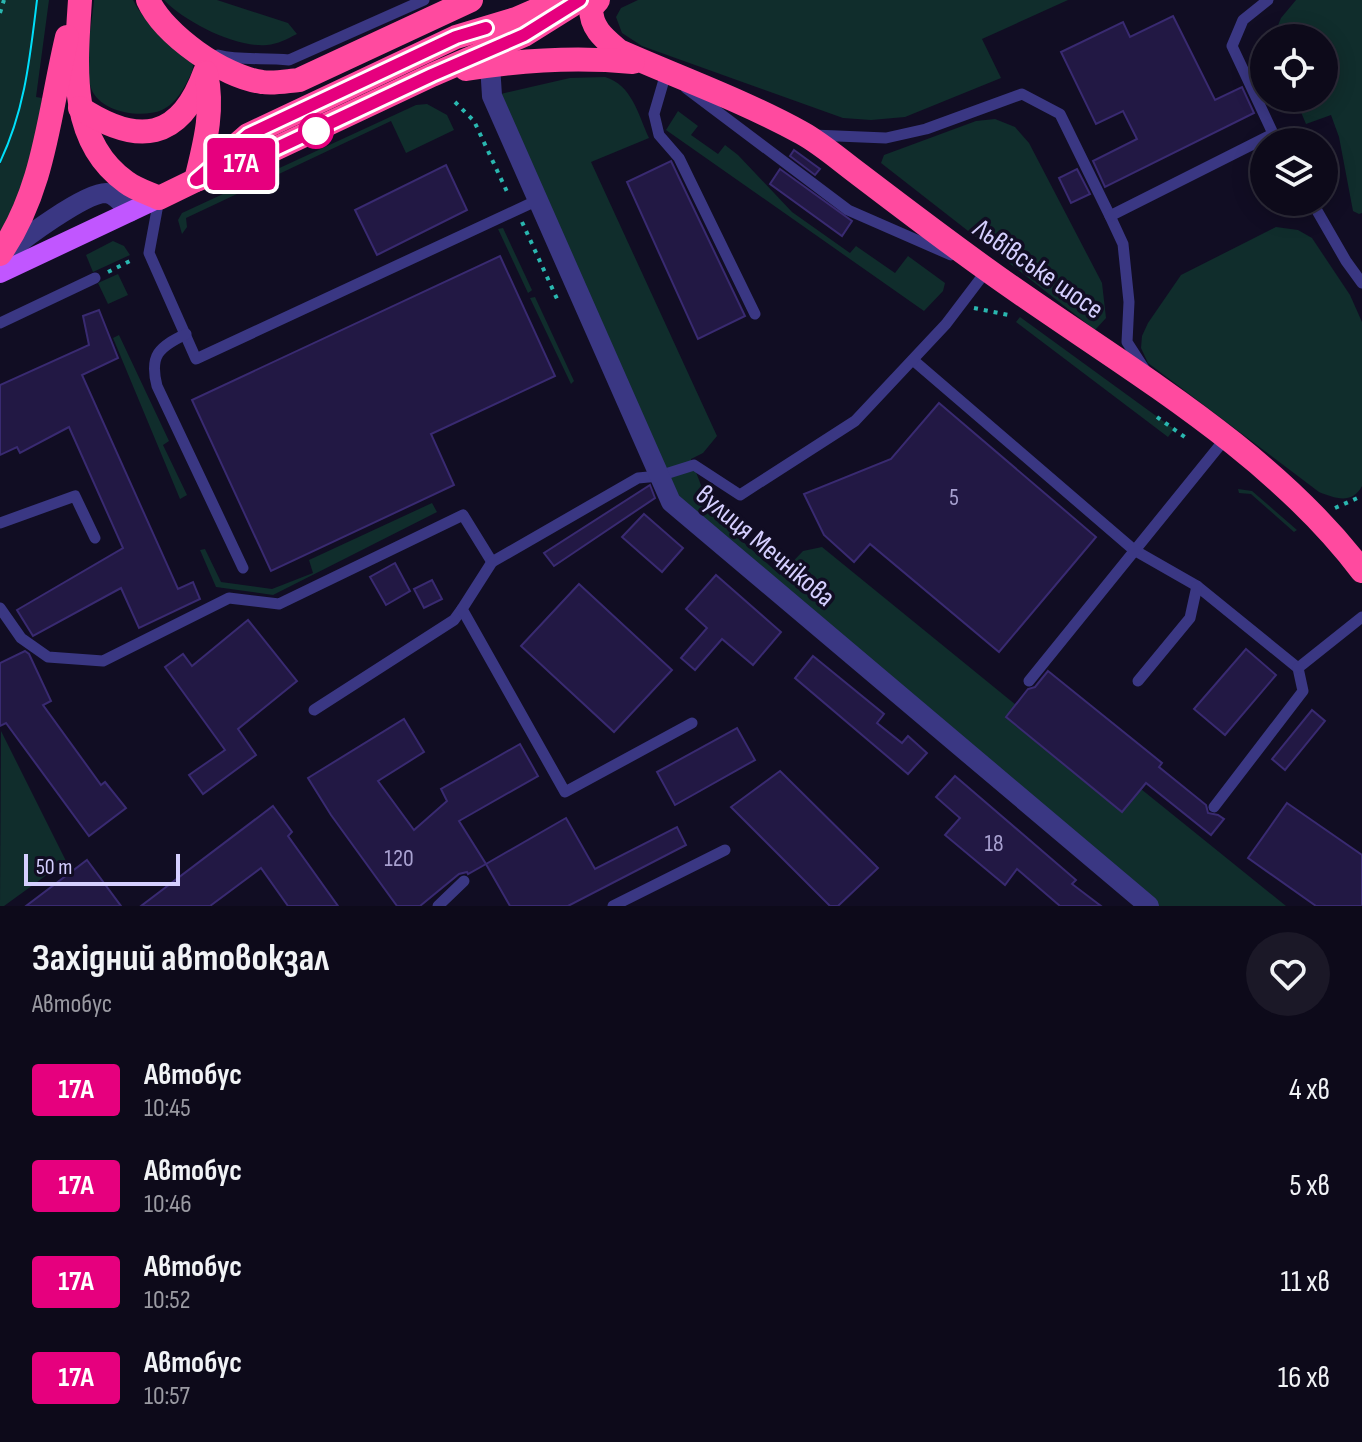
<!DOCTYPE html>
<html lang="uk">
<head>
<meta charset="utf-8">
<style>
  body { margin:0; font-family:"Sofia Sans Condensed",sans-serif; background:#1b1827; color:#f1f3f6; height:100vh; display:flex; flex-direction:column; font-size:30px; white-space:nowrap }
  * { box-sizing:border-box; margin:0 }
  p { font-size:26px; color:#9a9aa2 }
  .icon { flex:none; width:44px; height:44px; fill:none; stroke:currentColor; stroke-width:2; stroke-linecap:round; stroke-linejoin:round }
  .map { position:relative; height:906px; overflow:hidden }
  .panel { display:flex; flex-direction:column; background:#0d0a1a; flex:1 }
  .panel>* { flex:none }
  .badge { padding:0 16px; border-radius:6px; font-size:28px; line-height:52px }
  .fabs { position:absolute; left:1250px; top:24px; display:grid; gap:16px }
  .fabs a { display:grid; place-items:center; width:88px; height:88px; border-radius:50%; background:#0d0a1a; box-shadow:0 4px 20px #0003,0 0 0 2px #2d2b39; font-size:40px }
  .scale { position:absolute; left:24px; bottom:20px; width:156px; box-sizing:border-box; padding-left:8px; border:4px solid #d5cfff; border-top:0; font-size:22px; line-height:28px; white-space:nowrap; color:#d5cfff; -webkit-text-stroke:6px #110d23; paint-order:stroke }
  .map>.badge { position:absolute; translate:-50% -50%; box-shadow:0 0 0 4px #fff }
  .round { display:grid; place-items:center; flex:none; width:84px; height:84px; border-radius:42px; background:#1b1827 }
  .head { display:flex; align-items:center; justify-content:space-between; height:136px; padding:0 32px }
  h1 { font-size:38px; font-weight:700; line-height:60px }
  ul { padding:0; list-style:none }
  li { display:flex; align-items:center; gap:24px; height:96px; padding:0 32px }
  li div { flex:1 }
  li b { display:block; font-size:30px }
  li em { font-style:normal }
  li .badge { min-width:88px; font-weight:700; text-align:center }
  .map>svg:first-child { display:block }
  .green { fill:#102d2c }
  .building { fill:#221844; stroke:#392a71; stroke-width:2 }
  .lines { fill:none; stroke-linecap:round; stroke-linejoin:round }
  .path { stroke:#2ab7b0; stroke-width:4; stroke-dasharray:4 6; stroke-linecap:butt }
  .lane { stroke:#3a3783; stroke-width:11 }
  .street { stroke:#3a3783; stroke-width:20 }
  .primary { stroke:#c156ff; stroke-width:20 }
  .highway { stroke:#ff4a9f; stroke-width:24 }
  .tram { stroke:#00dffa; stroke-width:2 }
  .line-casing { stroke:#fff; stroke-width:18 }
  .line { stroke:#e6007e; stroke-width:12 }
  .stop-dot { fill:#fff; stroke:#e6007e; stroke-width:4 }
  .labels { text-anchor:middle; stroke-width:7; stroke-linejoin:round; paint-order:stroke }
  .number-label { font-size:24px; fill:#a8a1d0 }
  .street-label { font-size:28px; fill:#d5cfff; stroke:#110d23 }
</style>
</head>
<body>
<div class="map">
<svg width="1362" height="906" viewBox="0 0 1362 906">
  <rect width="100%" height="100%" fill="#110d23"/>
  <g class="green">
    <path d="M0 0H49L36 97 42 98 34 154 26 187 0 234Z"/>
    <path d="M94 0H133C145 25 171 42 192 59 195 68 191 74 187 82 181 94 173 105 162 110 141 119 99 112 91 88 83 65 92 24 94 0Z"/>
    <path d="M164 0H217L288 23 297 34C287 39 278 44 267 45 236 48 185 22 164 0Z"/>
    <path d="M638 0H1068L982 39 1001 78 905 117 871 120 843 118 642 46 622 33 616 17 621 8Z"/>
    <path d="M1296 0H1362V213L1359 214 1353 211 1339 137 1331 115 1306 124 1295 98H1324V38H1273L1281 18Z"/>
    <path d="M605 77C632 85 638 114 649 138L591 162 717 436 703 453 691 459 712 514 780 575 803 551 822 547 1016 705 1006 718 1122 811 1141 789 1286 906H1149L671 502 492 96 570 78Z"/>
    <path d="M427 104 447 115 454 130 406 153 391 121 186 218 187 227 182 234 178 220 182 213 416 105Z"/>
    <path d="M678 111 698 126 691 135 718 154 725 145 738 155 792 212 850 253 856 246 895 273 908 256 945 283 943 291 924 311 666 130Z"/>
    <path d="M995 119 1015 127 1029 143 1102 283 1106 318 1095 330 881 163 884 155 976 121Z"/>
    <path d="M1276 227 1298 230 1312 238 1350 295 1362 322V486C1352 505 1334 498 1319 492L1148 363 1141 348 1142 336 1148 323 1181 275Z"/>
    <path d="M503 228 532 290 531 291 528 293 498 229Z"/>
    <path d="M113 241 124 246 130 255 93 272 86 255Z"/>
    <path d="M118 274 128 295 108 304 98 283Z"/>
    <path d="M535 297 574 381 571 384 530 298Z"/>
    <path d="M1020 317 1174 429 1168 437 1016 322Z"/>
    <path d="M119 335 169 441 163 445 187 495 180 499 113 338Z"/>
    <path d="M1238 489 1252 491 1297 530 1294 532 1251 494 1239 493Z"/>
    <path d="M432 503 437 512 273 595 216 587 200 550 205 549 221 582 272 589 313 573 309 560Z"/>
    <path d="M1 731 66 861 4 906H0Z"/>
  </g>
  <g class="building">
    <path d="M1173 16 1215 100 1242 87 1254 113 1105 187 1093 161 1137 139 1123 111 1096 124 1061 52 1123 22 1130 37Z"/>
    <path d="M794 150 820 169 815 175 790 156Z"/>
    <path d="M671 161 745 316 698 339 627 182Z"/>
    <path d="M446 165 467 210 377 255 355 210Z"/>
    <path d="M780 169 852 221 842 236 770 184Z"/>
    <path d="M1077 169 1090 194 1071 203 1059 178Z"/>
    <path d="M500 256 555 376 431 434 454 485 271 571 192 400Z"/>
    <path d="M99 310 118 358 82 375 178 589 193 582 200 599 139 628 121 588 33 636 17 610 123 548 69 427 20 453 17 447 0 455V385L89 345 83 316Z"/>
    <path d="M939 403 1096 537 999 652 870 544 854 562 824 535 804 494 891 459Z"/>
    <path d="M650 485 655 498 554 566 544 553Z"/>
    <path d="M644 514 683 548 662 572 622 537Z"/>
    <path d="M395 563 410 591 386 605 370 577Z"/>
    <path d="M716 575 781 632 753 665 722 639 695 670 681 658 707 628 686 609Z"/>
    <path d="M432 580 442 599 424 608 414 589Z"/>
    <path d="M579 584 672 670 614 732 521 646Z"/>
    <path d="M248 620 297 681 238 729 256 755 203 794 189 775 225 750 165 667 183 654 192 666Z"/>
    <path d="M1246 649 1276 675 1225 735 1194 709Z"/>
    <path d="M25 651 29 654 51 701 43 705 101 785 105 782 126 808 89 836 6 723 0 726V663Z"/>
    <path d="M813 656 884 714 877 723 902 743 908 736 927 753 908 774 795 678Z"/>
    <path d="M1048 671 1162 763 1159 767 1206 805 1208 813 1218 815 1224 819 1211 835 1146 783 1122 812 1006 717 1028 689 1035 687Z"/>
    <path d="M1312 710 1325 721 1285 770 1272 759Z"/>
    <path d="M404 719 424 752 378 781 414 830 447 801 441 789 520 744 538 776 459 821 486 864 468 874 467 872 459 874 420 906H397L331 815 308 778Z"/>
    <path d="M737 728 755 760 675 805 657 772Z"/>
    <path d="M780 771 878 868 838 906H830L731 807Z"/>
    <path d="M955 776 1076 880 1072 884 1101 906H1060L1017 869 1005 885 945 835 960 818 936 797Z"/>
    <path d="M1287 803 1362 855V906H1316L1248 858Z"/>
    <path d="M273 806 292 832 288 836 338 906H288L261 868 210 906H141Z"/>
    <path d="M566 818 595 869 677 827 686 845 568 906H510L486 864Z"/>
    <path d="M87 860 121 906H26Z"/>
  </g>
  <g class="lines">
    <g class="path">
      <path d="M0 13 4 0"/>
      <path d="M455 102 474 121 509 196"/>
      <path d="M522 222 558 301"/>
      <path d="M108 272 132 260"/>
      <path d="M974 308 1013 316"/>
      <path d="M1157 417 1189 440"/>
      <path d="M1335 508 1362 496"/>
    </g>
    <g class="lane">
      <path d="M1268 0 1243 20 1232 46 1277 142"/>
      <path d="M218 55C241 61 265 57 289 60L424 0"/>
      <path d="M669 76 666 73 654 114 659 135 679 158 755 314"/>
      <path d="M686 88 848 210 951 255"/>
      <path d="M813 135 886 138 926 129 1022 94 1060 114 1110 216 1123 244 1129 302 1127 342 1145 370"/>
      <path d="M159 199 149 253 196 359 538 200"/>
      <path d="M1312 202 1346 261 1362 283"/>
      <path d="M1110 216 1273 134"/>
      <path d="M0 323 95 278"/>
      <path d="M186 334C159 347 149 355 157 386L243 568"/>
      <path d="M913 360 1134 550 1197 586 1298 668 1303 691 1214 807"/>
      <path d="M0 523 75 496 95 538"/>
      <path d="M0 608 21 638 48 657 103 661 229 598 279 604 463 515 492 562"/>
      <path d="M1298 668 1362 617"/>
      <path d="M1029 681 1225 439"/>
      <path d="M1138 681 1190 618 1197 586"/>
      <path d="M314 710 454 620 462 609"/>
      <path d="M692 723 565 792 462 609 492 562 638 478 659 476 694 465 740 495 855 421 946 324 987 270 986 269"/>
      <path d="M438 906 464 881"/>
      <path d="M613 906 725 850"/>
    </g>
    <g class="street">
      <path d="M490 65 492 96 671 502 1149 906"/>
      <path d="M5 256C20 240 85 193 106 193 116 194 123 205 130 212"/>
    </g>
    <path class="primary" d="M0 273 159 198"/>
    <g class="highway">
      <path d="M80 0C76 63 67 140 126 182 135 189 148 193 159 198L196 180 258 157 432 75 524 35 580 0"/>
      <path d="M148 0C164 35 224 77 262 82 274 84 287 81 299 80L471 0"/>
      <path d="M598 0 591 8C591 29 605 39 619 51 680 78 744 101 802 133 822 144 841 161 860 175 902 207 944 239 986 269 1113 361 1267 445 1362 571"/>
      <path d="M466 69C521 60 578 57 633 62"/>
      <path d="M80 108C138 146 180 141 205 72"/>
      <path d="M207 171 248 135 456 37 516 19 553 3"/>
      <path d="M196 180C205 143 214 111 206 73"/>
      <path d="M0 254C45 189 49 112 67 37"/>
    </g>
    <path class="tram" d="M0 162C25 110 30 57 37 0"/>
  </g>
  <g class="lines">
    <defs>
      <path id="line" d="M486 28 456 37 248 135 196 180 258 157 432 75 524 35 580 0"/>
    </defs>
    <use href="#line" class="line-casing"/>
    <use href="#line" class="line"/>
  </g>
  <circle class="stop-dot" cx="316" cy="131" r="16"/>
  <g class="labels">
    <g class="number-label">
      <text x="954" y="505">5</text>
      <text x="994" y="851">18</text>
      <text x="399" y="866">120</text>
    </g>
    <g class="street-label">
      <text transform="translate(1039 268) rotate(35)" y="10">Львівське шосе</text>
      <text transform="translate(766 545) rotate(40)" y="10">вулиця Мечнікова</text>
    </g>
  </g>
</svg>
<div class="fabs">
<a><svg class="icon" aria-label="locate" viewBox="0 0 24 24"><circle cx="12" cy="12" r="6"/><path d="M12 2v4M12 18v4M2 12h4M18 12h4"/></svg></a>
<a><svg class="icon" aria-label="layers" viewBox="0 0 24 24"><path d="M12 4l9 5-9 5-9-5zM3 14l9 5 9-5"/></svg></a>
</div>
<div class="scale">50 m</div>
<b class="badge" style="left:241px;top:164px;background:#e6007e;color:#fff">17А</b>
</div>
<section class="panel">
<div class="head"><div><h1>Західний автовокзал</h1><p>Автобус</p></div><a class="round"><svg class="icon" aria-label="heart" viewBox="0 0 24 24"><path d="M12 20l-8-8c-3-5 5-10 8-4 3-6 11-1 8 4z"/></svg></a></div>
<ul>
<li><span class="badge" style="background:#e6007e;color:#fff">17А</span><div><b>Автобус</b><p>10:45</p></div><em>4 хв</em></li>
<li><span class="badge" style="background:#e6007e;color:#fff">17А</span><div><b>Автобус</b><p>10:46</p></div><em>5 хв</em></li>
<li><span class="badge" style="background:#e6007e;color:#fff">17А</span><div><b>Автобус</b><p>10:52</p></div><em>11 хв</em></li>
<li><span class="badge" style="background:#e6007e;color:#fff">17А</span><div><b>Автобус</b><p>10:57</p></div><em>16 хв</em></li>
</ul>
</section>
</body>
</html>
